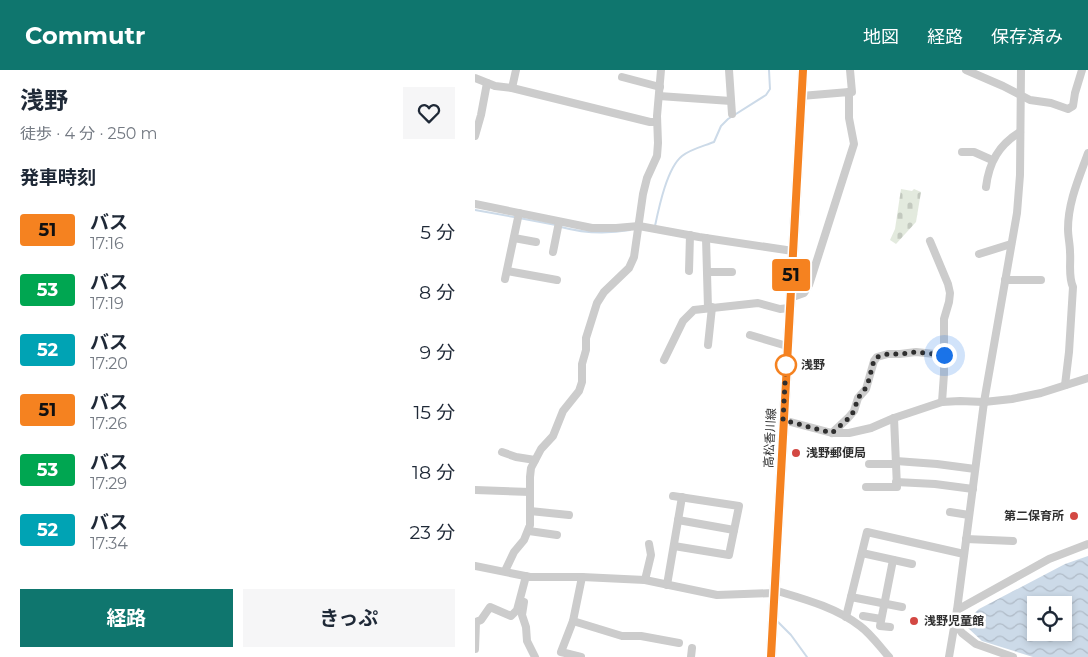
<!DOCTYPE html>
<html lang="ja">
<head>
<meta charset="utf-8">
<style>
  body { margin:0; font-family:Montserrat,"Noto Sans JP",sans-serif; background:#f6f6f7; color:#1f2937; height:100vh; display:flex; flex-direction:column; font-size:19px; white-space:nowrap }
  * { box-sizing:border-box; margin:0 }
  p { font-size:16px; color:#747a83 }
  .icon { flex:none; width:28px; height:28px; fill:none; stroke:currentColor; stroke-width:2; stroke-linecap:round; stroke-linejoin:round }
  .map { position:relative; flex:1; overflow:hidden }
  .details { display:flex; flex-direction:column; background:#fff; width:475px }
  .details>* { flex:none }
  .badge { padding:0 10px; border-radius:4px; font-size:18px; line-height:32px }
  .fabs { position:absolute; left:552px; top:526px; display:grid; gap:10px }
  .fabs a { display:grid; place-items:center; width:45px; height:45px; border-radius:0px; background:#fff; box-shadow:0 2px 8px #0003; font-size:25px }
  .you { position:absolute; width:25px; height:25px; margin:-12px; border:4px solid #fff; border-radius:50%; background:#1a73e8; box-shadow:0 0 0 8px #1a73e833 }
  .map>.badge { position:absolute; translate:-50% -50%; box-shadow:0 0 0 2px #fff }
  h2 { padding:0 20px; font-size:19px; line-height:45px }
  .round { display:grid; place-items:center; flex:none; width:52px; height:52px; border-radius:0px; background:#f6f6f7 }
  .headline { display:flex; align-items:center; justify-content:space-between; height:85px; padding:0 20px }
  h1 { font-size:24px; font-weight:700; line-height:38px }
  .button { display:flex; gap:10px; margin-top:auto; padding:10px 20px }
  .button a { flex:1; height:58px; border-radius:0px; background:#0f766e; color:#fff; font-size:20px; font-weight:700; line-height:58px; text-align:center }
  .button a+a { background:#f6f6f7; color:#1f2937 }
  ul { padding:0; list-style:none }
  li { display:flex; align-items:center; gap:15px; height:60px; padding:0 20px }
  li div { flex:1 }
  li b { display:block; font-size:19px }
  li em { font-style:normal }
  li .badge { min-width:55px; font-weight:700; text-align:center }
  header { display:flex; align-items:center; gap:30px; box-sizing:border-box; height:70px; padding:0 25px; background:#0f766e; color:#fff }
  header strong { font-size:24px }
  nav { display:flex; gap:28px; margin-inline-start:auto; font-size:18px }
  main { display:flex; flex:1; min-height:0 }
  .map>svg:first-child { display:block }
  .cemetery { fill:url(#cemetery-stones) }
  .water { fill:url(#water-waves); fill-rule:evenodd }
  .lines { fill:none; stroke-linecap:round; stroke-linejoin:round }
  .stream { stroke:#ccdae8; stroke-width:2 }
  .minor { stroke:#ccc; stroke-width:8 }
  .major { stroke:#a7a7a7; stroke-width:10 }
  .line-casing { stroke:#fff; stroke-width:11 }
  .line { stroke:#f58220; stroke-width:8 }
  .walk { stroke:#2f2f2f; stroke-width:5; stroke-dasharray:0 9 }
  .stop-dot { fill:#fff; stroke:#f58220; stroke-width:2.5 }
  .poi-dot { fill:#d34843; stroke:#fff; stroke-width:2 }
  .labels { text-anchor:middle; stroke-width:5; stroke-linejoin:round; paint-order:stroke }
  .stop-label { font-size:12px; font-weight:bold; fill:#2f2f2f; stroke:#fff; text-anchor:start }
  .street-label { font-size:12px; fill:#2f2f2f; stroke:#fff }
  .poi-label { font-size:12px; font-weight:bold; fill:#2f2f2f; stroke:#fff; text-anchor:start }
</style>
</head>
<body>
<header>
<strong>Commutr</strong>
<nav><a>地図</a><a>経路</a><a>保存済み</a></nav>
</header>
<main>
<section class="details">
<div class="headline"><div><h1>浅野</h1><p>徒歩 · 4 分 · 250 m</p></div><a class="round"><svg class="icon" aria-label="heart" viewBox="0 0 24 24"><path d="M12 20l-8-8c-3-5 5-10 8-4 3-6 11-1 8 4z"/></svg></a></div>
<h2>発車時刻</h2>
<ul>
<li><span class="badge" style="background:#f58220;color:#111">51</span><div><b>バス</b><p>17:16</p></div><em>5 分</em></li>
<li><span class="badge" style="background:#00a651;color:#fff">53</span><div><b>バス</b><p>17:19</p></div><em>8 分</em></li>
<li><span class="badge" style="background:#00a3b4;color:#fff">52</span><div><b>バス</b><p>17:20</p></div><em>9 分</em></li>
<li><span class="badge" style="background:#f58220;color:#111">51</span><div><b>バス</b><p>17:26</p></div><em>15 分</em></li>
<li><span class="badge" style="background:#00a651;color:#fff">53</span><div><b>バス</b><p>17:29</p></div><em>18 分</em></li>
<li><span class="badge" style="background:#00a3b4;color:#fff">52</span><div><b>バス</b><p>17:34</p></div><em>23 分</em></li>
</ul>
<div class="button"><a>経路</a><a>きっぷ</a></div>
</section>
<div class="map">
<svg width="613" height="587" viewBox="0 0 613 587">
  <defs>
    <pattern id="cemetery-stones" width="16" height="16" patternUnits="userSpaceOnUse" patternTransform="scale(1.25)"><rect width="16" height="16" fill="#e3eade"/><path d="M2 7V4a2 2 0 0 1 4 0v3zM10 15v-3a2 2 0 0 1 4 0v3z" fill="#c3c9bf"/></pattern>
    <pattern id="water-waves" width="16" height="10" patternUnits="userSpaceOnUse" patternTransform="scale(1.25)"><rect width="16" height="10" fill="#ccdae8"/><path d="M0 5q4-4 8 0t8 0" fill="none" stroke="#b0bbc7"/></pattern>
  </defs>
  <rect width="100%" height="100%" fill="#fff"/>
  <path class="cemetery" d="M426 119 437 121 439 119 446 122 441 152 421 174 415 170 420 159Z"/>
  <path class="water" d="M613 486V587H558L507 571 493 558 491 553 494 548 504 539 590 494ZM561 535H589V562H561Z"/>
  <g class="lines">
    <g class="stream">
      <path d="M0 140 39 147"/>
      <path d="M44 148 81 155"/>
      <path d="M180 156C184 137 192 98 207 86 216 79 229 76 239 72L246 56 253 49 291 25 295 19 294 0"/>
      <path d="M86 157C108 163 132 164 155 160"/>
      <path d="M302 551 316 565 332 587"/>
    </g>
    <g class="minor">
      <path d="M254 0 257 44"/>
      <path d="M491 0 528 16 555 30 576 33 593 39 598 36 600 23 607 0"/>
      <path d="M147 7 185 17"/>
      <path d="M0 8 20 16 37 18 175 52H182"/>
      <path d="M37 18 41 0"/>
      <path d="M374 22H377L375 0"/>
      <path d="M184 26 256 31"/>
      <path d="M0 66 6 45 12 13"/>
      <path d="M487 82H499L517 90"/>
      <path d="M511 117C514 92 524 75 545 62"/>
      <path d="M0 134 117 158H141L164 156 224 167 318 181"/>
      <path d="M39 168 61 172"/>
      <path d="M231 168 233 238"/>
      <path d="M455 171 473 214 475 223 474 232 469 249V304L467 332"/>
      <path d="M78 182 84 152"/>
      <path d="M504 184 536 174"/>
      <path d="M32 201 82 210"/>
      <path d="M214 201 215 165"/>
      <path d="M232 202H257"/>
      <path d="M30 209 44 143"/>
      <path d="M530 210H566"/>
      <path d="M315 228 329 223 334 215 379 74 374 48V22L326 26"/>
      <path d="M275 265 312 276"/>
      <path d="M233 275 237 237"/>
      <path d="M189 290 208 251 219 240 283 233 305 239 314 238"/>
      <path d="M590 315 594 282 598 217C593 206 596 193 595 182 595 174 593 167 593 159 593 132 604 108 613 83"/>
      <path d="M308 350 357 363H374L396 358 419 348 467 332 485 331 509 332 537 329 566 323 613 308"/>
      <path d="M357 363 373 348 379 341 383 328 391 319 399 291 402 287 413 284H425L441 282 469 285"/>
      <path d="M27 382 41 387 60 390"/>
      <path d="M421 391 462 394 500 399"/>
      <path d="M394 394H421"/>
      <path d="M421 412 460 414 498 419"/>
      <path d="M391 417H422L419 348"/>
      <path d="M0 420 55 422"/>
      <path d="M198 426 264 436 254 485 199 476"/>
      <path d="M55 441 94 445"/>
      <path d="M475 442 494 445"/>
      <path d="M203 450 259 460"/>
      <path d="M54 461 82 465"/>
      <path d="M491 469 538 471"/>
      <path d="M387 483 437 494"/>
      <path d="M0 496 55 507H107L170 510 242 525 299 523"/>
      <path d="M30 501 39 482 49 470 55 455V407L56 398 66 379 78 366 88 341 104 321 107 312V294L111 280V268L122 233 129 222 154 198 159 187 168 124 172 108 182 86 183 73 182 46 186 0"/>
      <path d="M170 510 176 485 174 474"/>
      <path d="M192 515 207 427"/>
      <path d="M299 520C329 529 360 537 385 556 396 564 405 577 414 587"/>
      <path d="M376 527 427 537"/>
      <path d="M49 532 47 545 51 557 52 571 60 587"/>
      <path d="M482 540 574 489 613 474"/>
      <path d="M388 546 406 549"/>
      <path d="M371 547 392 462 489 484"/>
      <path d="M98 551 147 566H166L204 573"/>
      <path d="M480 553 487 563 501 574 538 587"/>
      <path d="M415 557 405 556 418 490"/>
      <path d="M0 579 1 552 6 550 15 537 36 546 42 540 51 506"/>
      <path d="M106 587 86 582 98 551 107 507"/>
      <path d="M216 587 217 578"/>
      <path d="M474 587 482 540 509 332 542 143 545 105 546 0"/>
    </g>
    <path class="major" d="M296 587 328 0"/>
  </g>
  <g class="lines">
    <defs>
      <path id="line" d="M296 587 328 0"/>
    </defs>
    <use href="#line" class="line-casing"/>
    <use href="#line" class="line"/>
    <path class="walk" d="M311 295 308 350 357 363 374 348 379 341 383 328 390 319 393 313 399 290 402 287 413 284H425L441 282 469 285"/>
  </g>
  <circle class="stop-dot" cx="311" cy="295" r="10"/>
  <g class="poi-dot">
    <circle cx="321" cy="383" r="5"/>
    <circle cx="599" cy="446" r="5"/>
    <circle cx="439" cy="551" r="5"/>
  </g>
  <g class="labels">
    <g class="stop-label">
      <text x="326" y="299">浅野</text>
    </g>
    <g class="street-label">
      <text transform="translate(295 368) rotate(-87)" y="4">高松香川線</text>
    </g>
    <g class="poi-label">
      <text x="331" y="387">浅野郵便局</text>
      <text x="589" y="450" text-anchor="end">第二保育所</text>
      <text x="449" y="555">浅野児童館</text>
    </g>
  </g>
</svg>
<div class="fabs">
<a><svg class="icon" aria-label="locate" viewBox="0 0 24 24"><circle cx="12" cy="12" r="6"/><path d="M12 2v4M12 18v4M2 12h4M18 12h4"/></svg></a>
</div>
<div class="you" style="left:469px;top:285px"></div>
<b class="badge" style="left:316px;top:205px;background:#f58220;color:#111">51</b>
</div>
</main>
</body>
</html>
